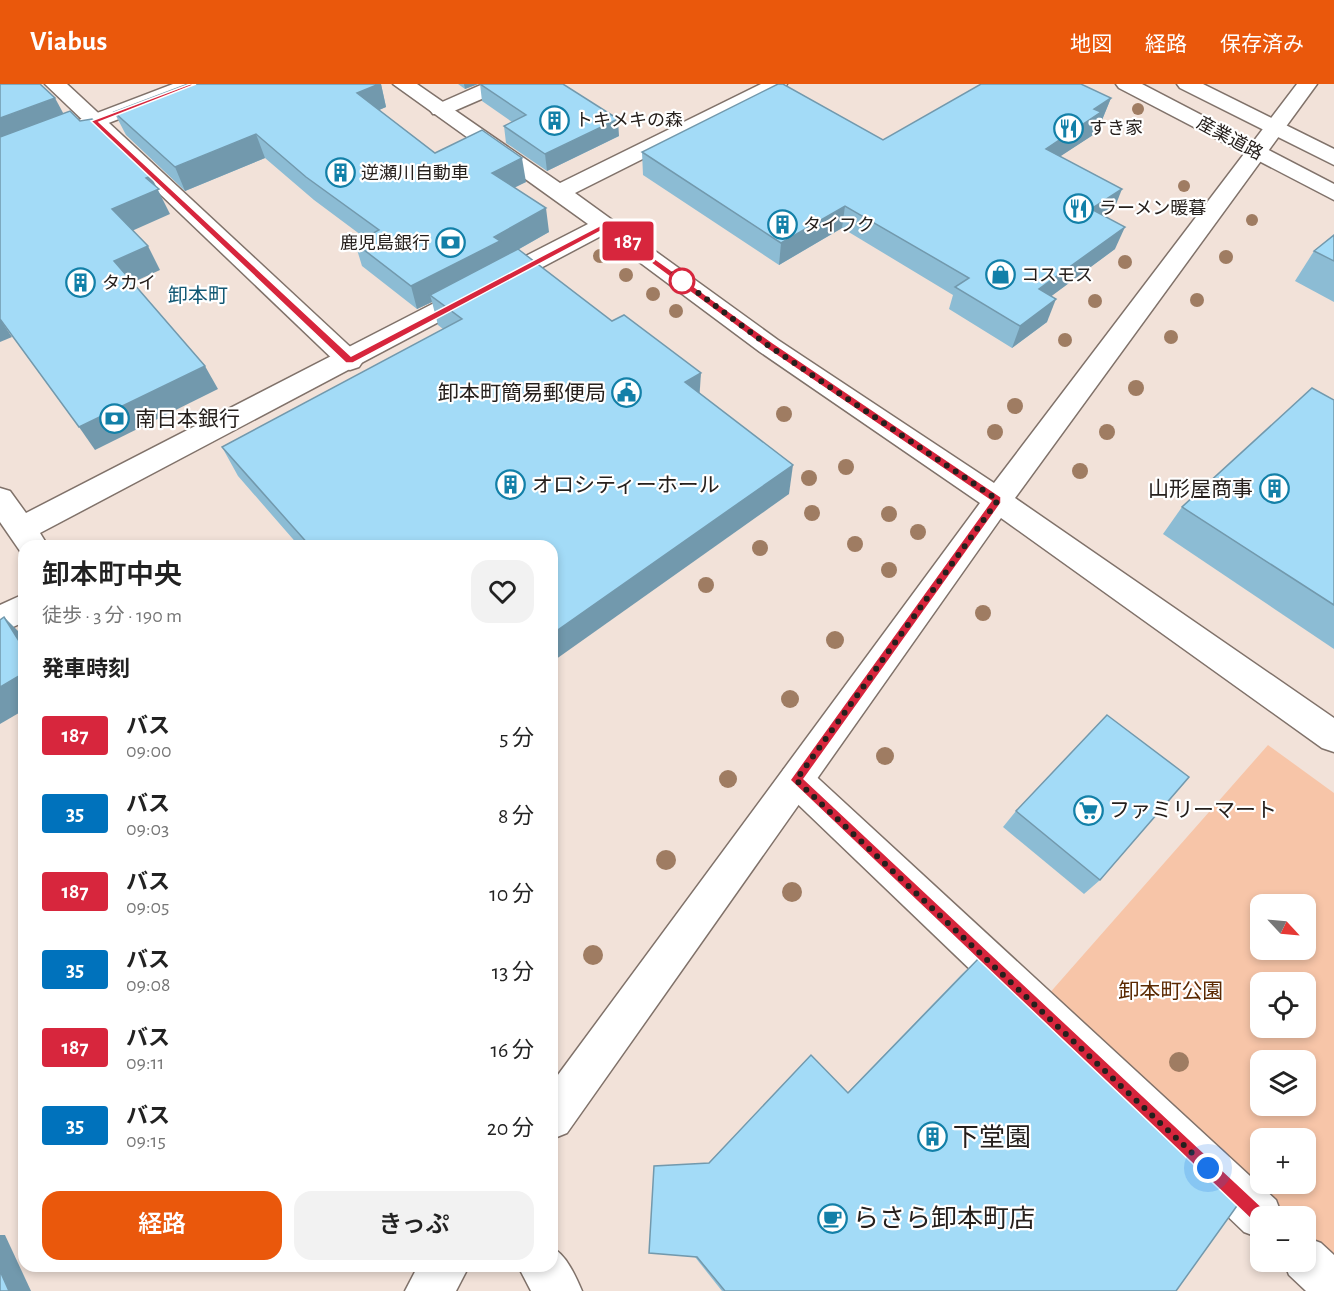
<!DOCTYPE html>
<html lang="ja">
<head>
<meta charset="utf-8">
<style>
  body { margin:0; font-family:"Alegreya Sans","Noto Sans JP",sans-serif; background:#f2f2f2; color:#222; height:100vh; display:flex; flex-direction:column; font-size:22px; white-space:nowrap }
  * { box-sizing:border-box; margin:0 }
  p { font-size:20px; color:#767676 }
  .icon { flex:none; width:33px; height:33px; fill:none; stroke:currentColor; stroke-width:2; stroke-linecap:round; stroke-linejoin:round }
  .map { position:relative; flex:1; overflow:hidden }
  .drawer { position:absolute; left:18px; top:456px; width:540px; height:732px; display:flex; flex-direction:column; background:#fff; border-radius:18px; box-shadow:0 3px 9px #0003 }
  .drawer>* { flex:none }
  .badge { padding:0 12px; border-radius:4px; font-size:21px; line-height:39px }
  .needle { width:39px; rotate:116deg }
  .fabs { position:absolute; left:1250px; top:810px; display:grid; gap:12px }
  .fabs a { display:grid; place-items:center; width:66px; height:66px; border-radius:12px; background:#fff; box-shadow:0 3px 9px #0003; font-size:30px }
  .you { position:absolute; width:30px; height:30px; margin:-15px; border:4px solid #fff; border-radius:50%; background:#1a73e8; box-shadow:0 0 0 9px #1a73e833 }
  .map>.badge { position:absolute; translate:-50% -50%; box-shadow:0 0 0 3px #fff }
  h2 { padding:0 24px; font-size:22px; line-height:54px }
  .round { display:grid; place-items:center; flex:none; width:63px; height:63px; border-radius:18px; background:#f2f2f2 }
  .overview { display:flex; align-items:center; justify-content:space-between; height:102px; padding:0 24px }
  h1 { font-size:28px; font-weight:600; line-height:45px }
  .primary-button { display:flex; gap:12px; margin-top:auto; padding:12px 24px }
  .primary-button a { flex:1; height:69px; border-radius:18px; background:#ea580c; color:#fff; font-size:24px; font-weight:600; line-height:69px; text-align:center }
  .primary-button a+a { background:#f2f2f2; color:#222 }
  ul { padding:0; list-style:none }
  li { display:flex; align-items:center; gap:18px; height:78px; padding:0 24px }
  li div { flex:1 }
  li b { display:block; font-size:22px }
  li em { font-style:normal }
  li .badge { min-width:66px; font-weight:700; text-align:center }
  header { display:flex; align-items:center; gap:36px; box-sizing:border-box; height:84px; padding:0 30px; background:#ea580c; color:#fff }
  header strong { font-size:28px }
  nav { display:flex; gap:33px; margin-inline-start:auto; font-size:21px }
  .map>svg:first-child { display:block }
  .green { fill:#f7c5a8; fill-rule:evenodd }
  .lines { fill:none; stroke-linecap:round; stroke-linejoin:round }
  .minor-casing { stroke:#80726a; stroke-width:3 }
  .tertiary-casing { stroke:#80726a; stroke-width:3 }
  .secondary-casing { stroke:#80726a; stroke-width:3 }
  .minor { fill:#fff; fill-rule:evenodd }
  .tertiary { fill:#fff; fill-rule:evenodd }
  .secondary { fill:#fff; fill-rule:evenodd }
  .tree { fill:#9f7c62 }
  .wall { fill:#8cbcd4 }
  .shaded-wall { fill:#7299ad }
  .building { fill:#a3dbf7; stroke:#7299ad; stroke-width:1.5 }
  .line { fill:#d7263d; stroke:#fff; stroke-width:1.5 }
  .walk { stroke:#26201d; stroke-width:6; stroke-dasharray:0 10.8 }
  .stop-dot { fill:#fff; stroke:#d7263d; stroke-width:3 }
  .labels { text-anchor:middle; stroke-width:4.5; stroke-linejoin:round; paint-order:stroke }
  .far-poi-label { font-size:18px; fill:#26201d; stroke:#fff; text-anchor:start }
  .far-street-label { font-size:18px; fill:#26201d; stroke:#fff }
  .far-quarter-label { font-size:20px; fill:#125874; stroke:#fff }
  .poi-label { font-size:21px; fill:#26201d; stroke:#fff; text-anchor:start }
  .park-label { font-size:21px; fill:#5b2901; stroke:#fff }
  .near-poi-label { font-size:26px; fill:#26201d; stroke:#fff; text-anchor:start }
</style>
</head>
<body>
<header>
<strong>Viabus</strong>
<nav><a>地図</a><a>経路</a><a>保存済み</a></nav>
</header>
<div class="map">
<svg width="1334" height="1207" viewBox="0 0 1334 1207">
  <rect width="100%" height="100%" fill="#f2e2d9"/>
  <path class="green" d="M1268 661 1334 709V1179L1305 1152V1132H1284L1047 912ZM1260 820H1305V866H1260ZM1260 898H1305V944H1260ZM1260 976H1305V1022H1260ZM1260 1054H1305V1100H1260Z"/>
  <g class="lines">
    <defs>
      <g id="minor">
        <path d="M45 0H67L359 271 363 277 359 283 350 286 341 283Z"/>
        <path d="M483 0H510L507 4 447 30H433L430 26 433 22Z"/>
        <path d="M796 680 808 685 1276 1116 1282 1132H1260V1154L1244 1148 784 707 779 696 784 685Z"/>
        <path d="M1305 1153 1321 1159 1334 1171V1207H1306L1289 1191 1284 1178H1305Z"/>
      </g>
      <g id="tertiary">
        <path d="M173 0H202L199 4 0 81V66Z"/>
        <path d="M393 0H417L560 99 761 0H787L784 4 575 109 778 256 994 399 1297 0H1317L1015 414 1334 634V668L1322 664 1001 434 567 1049 552 1055V999L980 419 760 268 603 151 40 449 48 462H24L22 470 0 438V404L10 407 26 429 588 140Z"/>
        <path d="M24 510V538L0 549V521Z"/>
        <path d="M552 1164C566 1170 576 1193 582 1207H531L518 1182H552Z"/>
        <path d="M418 1182H469L456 1207H405Z"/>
      </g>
      <g id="secondary">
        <path d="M1116 0H1142L1334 100V116L1119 4Z"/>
        <path d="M1177 0H1203L1334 65V81L1180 4Z"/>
      </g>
    </defs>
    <use href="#minor" class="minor-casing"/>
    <use href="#tertiary" class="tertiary-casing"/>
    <use href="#secondary" class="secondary-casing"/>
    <use href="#minor" class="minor"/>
    <use href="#tertiary" class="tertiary"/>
    <use href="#secondary" class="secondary"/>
  </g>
  <g class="tree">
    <circle cx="1138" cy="25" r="6"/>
    <circle cx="1184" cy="102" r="6"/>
    <circle cx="1252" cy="136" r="6"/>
    <circle cx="600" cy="172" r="7"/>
    <circle cx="1226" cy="173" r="7"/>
    <circle cx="1125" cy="178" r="7"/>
    <circle cx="626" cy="191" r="7"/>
    <circle cx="653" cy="210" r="7"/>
    <circle cx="1197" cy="216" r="7"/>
    <circle cx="1095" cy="217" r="7"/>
    <circle cx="676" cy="227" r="7"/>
    <circle cx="1171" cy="253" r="7"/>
    <circle cx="1065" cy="256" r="7"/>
    <circle cx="1136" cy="304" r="8"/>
    <circle cx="1015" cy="322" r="8"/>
    <circle cx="784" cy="330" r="8"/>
    <circle cx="995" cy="348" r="8"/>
    <circle cx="1107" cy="348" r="8"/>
    <circle cx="846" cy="383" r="8"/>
    <circle cx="1080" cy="387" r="8"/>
    <circle cx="809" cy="394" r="8"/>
    <circle cx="812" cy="429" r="8"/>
    <circle cx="889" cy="430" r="8"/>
    <circle cx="918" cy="448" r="8"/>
    <circle cx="855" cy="460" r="8"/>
    <circle cx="760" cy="464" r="8"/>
    <circle cx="889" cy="486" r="8"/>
    <circle cx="706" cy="501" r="8"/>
    <circle cx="983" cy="529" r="8"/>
    <circle cx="835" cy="556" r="9"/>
    <circle cx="790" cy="615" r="9"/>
    <circle cx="885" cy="672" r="9"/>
    <circle cx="728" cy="695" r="9"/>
    <circle cx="666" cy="776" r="10"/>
    <circle cx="792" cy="808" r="10"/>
    <circle cx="593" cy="871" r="10"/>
    <circle cx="1179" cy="978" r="10"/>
  </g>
  <g class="wall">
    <path d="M188 0H381L386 23 379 26 435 69 526 98 514 103 549 148 514 168 700 310 789 410 552 462H299L238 392 222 363 443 245 438 241 432 218 417 225 362 182 355 159 365 154 314 116 265 74 185 107 126 51 114 28Z"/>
    <path d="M458 0H478L465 5Z"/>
    <path d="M480 0 619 52 547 87 506 59 504 42 512 38 482 17Z"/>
    <path d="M1111 14 1102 36 1097 40 1093 51 1060 72 1113 128 1106 132 1115 165 1051 212 1047 238 1012 264 949 225 953 211 842 144 779 181 643 91 642 68 883 56Z"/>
    <path d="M1334 151V218L1295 197 1314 167Z"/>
    <path d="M1334 316V565L1163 450 1182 423Z"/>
    <path d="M1016 727 1100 796 1084 810 1003 743Z"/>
    <path d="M980 873 1176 1207H722L695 1173 709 1079 848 1008 961 891Z"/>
  </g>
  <g class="shaded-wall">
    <path d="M379 0H381L386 23 363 33 357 9Z"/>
    <path d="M464 0H478L465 5Z"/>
    <path d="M55 14 68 38 0 64V34Z"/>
    <path d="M1111 14 1102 36 1097 40 1093 51 1038 87 1046 65 1094 25Z"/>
    <path d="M618 35 619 52 547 87 545 70Z"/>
    <path d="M256 50 265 74 185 107 175 83Z"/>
    <path d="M522 74 526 98 496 113 492 89Z"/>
    <path d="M151 92 170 130 125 150 112 125 146 94Z"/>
    <path d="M1122 105 1113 128 1082 147 1091 125Z"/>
    <path d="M845 122 842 144 779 181 781 159Z"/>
    <path d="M546 124 549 148 503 174 430 211 432 218 417 225 411 202 494 153Z"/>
    <path d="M1125 143 1115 165 1030 228 1039 205Z"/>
    <path d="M148 162 160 186 127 201 114 177Z"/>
    <path d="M1056 215 1047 238 1012 264 1020 242Z"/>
    <path d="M0 235 12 253 0 258Z"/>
    <path d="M205 282 218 305 95 366 79 343Z"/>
    <path d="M701 289 699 318 685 298Z"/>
    <path d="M793 381 789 410 552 578V550Z"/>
    <path d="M4 533 24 553V565Z"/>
    <path d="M24 589V626L0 640V603Z"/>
    <path d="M0 1151H5L31 1207H9L0 1187Z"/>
  </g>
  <g class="building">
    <path d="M0 0H40L55 14 0 34Z"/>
    <path d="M188 0H379L357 9 435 69 482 46 522 74 492 89 546 124 494 153 500 157 411 202 355 159 379 146 306 93 256 50 175 83 114 28Z"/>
    <path d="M480 0H563L618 35 545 70 504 42 526 31Z"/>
    <path d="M778 0H783L883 56 981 0H1081L1111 14 1094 25 1101 28 1046 65 1122 105 1091 125 1125 143 1039 205 1056 215 1020 242 955 203 969 194 845 122 781 159 642 68Z"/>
    <path d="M70 27 80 37 92 35 151 92 146 94 159 105 112 125 148 162 114 177 205 282 79 343 0 235V53Z"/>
    <path d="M1334 151V177L1314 167Z"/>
    <path d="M518 165 612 237 624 231 701 289 685 298 793 381 552 550V462H310L222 363 462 235 430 211Z"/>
    <path d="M1312 304 1334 316V521L1182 423Z"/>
    <path d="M4 533 24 565V589L0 603V536Z"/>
    <path d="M1107 631 1189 693 1100 796 1016 727Z"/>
    <path d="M980 873 1239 1119 1176 1207H725L697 1173 649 1169 654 1082 709 1079 811 971 848 1009Z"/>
    <path d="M0 1187 9 1207H0Z"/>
  </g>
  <path class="line" d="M190 0H196L99 38 351 272 605 139 773 259 1001 413V419L804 695 1266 1127 1268 1132 1266 1138 1260 1140 1254 1138 790 696 991 417 766 264 605 145 353 279H346L91 37Z"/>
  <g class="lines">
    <path class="walk" d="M682 197 673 190 769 262 998 416 796 696 1208 1084"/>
  </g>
  <defs>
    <symbol id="building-ring" viewBox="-11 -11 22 22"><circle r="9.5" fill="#fff" stroke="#1380a8" stroke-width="1.5"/><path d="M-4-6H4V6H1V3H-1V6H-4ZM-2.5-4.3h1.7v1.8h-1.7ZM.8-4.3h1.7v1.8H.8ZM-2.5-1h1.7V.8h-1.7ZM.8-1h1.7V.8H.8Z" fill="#1380a8"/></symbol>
    <symbol id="restaurant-ring" viewBox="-11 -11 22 22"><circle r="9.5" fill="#fff" stroke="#1380a8" stroke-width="1.5"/><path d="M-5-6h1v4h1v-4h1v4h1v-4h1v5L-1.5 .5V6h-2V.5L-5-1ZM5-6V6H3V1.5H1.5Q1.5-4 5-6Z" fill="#1380a8"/></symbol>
    <symbol id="bank-ring" viewBox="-11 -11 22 22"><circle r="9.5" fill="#fff" stroke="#1380a8" stroke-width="1.5"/><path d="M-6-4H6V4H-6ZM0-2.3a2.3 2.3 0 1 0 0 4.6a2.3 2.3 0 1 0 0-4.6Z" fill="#1380a8"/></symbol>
    <symbol id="shop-ring" viewBox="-11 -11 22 22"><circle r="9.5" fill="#fff" stroke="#1380a8" stroke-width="1.5"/><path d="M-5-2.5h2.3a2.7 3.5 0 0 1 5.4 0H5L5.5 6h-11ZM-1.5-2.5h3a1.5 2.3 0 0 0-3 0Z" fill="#1380a8"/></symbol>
    <symbol id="civic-ring" viewBox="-11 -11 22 22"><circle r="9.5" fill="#fff" stroke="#1380a8" stroke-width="1.5"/><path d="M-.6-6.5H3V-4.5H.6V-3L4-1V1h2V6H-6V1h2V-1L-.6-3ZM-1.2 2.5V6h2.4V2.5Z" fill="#1380a8"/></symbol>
    <symbol id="supermarket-ring" viewBox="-11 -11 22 22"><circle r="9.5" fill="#fff" stroke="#1380a8" stroke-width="1.5"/><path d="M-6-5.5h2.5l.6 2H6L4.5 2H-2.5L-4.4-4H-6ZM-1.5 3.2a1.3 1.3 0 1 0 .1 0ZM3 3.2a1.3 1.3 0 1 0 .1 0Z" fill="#1380a8"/></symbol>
    <symbol id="cafe-ring" viewBox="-11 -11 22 22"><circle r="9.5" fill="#fff" stroke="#1380a8" stroke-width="1.5"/><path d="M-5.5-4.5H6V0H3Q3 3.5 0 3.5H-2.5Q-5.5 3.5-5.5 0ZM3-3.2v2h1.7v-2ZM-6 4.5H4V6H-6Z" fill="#1380a8"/></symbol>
  </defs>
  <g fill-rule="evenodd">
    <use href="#building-ring" x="538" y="20" width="33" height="33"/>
    <use href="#restaurant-ring" x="1052" y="28" width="33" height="33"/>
    <use href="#building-ring" x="324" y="72" width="33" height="33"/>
    <use href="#restaurant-ring" x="1062" y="108" width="33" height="33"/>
    <use href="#building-ring" x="766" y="124" width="33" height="33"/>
    <use href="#bank-ring" x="434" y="142" width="33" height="33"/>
    <use href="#shop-ring" x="984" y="174" width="33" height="33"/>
    <use href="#building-ring" x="64" y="182" width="33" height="33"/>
    <use href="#civic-ring" x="610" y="292" width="33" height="33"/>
    <use href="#bank-ring" x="98" y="318" width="33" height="33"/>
    <use href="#building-ring" x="494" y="384" width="33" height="33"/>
    <use href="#building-ring" x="1258" y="388" width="33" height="33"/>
    <use href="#supermarket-ring" x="1072" y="710" width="33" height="33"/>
    <use href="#building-ring" x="916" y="1036" width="33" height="33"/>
    <use href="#cafe-ring" x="816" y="1118" width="33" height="33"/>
  </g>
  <circle class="stop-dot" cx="682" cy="197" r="12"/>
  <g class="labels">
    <g class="far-poi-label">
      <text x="575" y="42">トキメキの森</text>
      <text x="1089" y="50">すき家</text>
      <text x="361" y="95">逆瀬川自動車</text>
      <text x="1099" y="130">ラーメン暖暮</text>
      <text x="803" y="147">タイフク</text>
      <text x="430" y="165" text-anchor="end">鹿児島銀行</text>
      <text x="1021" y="197">コスモス</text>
      <text x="102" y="205">タカイ</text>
    </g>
    <g class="far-street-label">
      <text transform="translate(1230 54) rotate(28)" y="6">産業道路</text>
    </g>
    <g class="far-quarter-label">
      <text x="198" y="218">卸本町</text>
    </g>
    <g class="poi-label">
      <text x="606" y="316" text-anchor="end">卸本町簡易郵便局</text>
      <text x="135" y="342">南日本銀行</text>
      <text x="532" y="408">オロシティーホール</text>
      <text x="1253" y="412" text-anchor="end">山形屋商事</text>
      <text x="1109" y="733">ファミリーマート</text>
    </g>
    <g class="park-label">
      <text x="1171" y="914">卸本町公園</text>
    </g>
    <g class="near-poi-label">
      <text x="953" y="1062">下堂園</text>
      <text x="853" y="1143">らさら卸本町店</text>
    </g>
  </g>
</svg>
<div class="fabs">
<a><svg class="needle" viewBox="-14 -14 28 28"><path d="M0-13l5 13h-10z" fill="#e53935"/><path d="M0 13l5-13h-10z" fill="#767676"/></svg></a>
<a><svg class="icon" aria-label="locate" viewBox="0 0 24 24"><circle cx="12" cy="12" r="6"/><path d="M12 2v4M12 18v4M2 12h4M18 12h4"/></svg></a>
<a><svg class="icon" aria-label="layers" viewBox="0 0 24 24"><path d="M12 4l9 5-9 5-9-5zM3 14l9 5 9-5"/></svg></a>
<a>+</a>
<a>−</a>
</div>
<div class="you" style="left:1208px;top:1084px"></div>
<b class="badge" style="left:628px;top:157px;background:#d7263d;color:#fff">187</b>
<section class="drawer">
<div class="overview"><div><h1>卸本町中央</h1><p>徒歩 · 3 分 · 190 m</p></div><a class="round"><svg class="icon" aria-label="heart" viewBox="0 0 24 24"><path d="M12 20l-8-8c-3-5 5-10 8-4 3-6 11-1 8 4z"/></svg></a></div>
<h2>発車時刻</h2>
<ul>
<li><span class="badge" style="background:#d7263d;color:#fff">187</span><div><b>バス</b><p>09:00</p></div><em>5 分</em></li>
<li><span class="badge" style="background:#0072bc;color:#fff">35</span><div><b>バス</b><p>09:03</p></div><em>8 分</em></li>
<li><span class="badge" style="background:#d7263d;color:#fff">187</span><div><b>バス</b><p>09:05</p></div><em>10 分</em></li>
<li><span class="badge" style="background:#0072bc;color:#fff">35</span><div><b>バス</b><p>09:08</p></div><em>13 分</em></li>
<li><span class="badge" style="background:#d7263d;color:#fff">187</span><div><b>バス</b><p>09:11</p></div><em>16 分</em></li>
<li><span class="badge" style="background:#0072bc;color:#fff">35</span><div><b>バス</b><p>09:15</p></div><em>20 分</em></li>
</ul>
<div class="primary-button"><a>経路</a><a>きっぷ</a></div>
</section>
</div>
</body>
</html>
